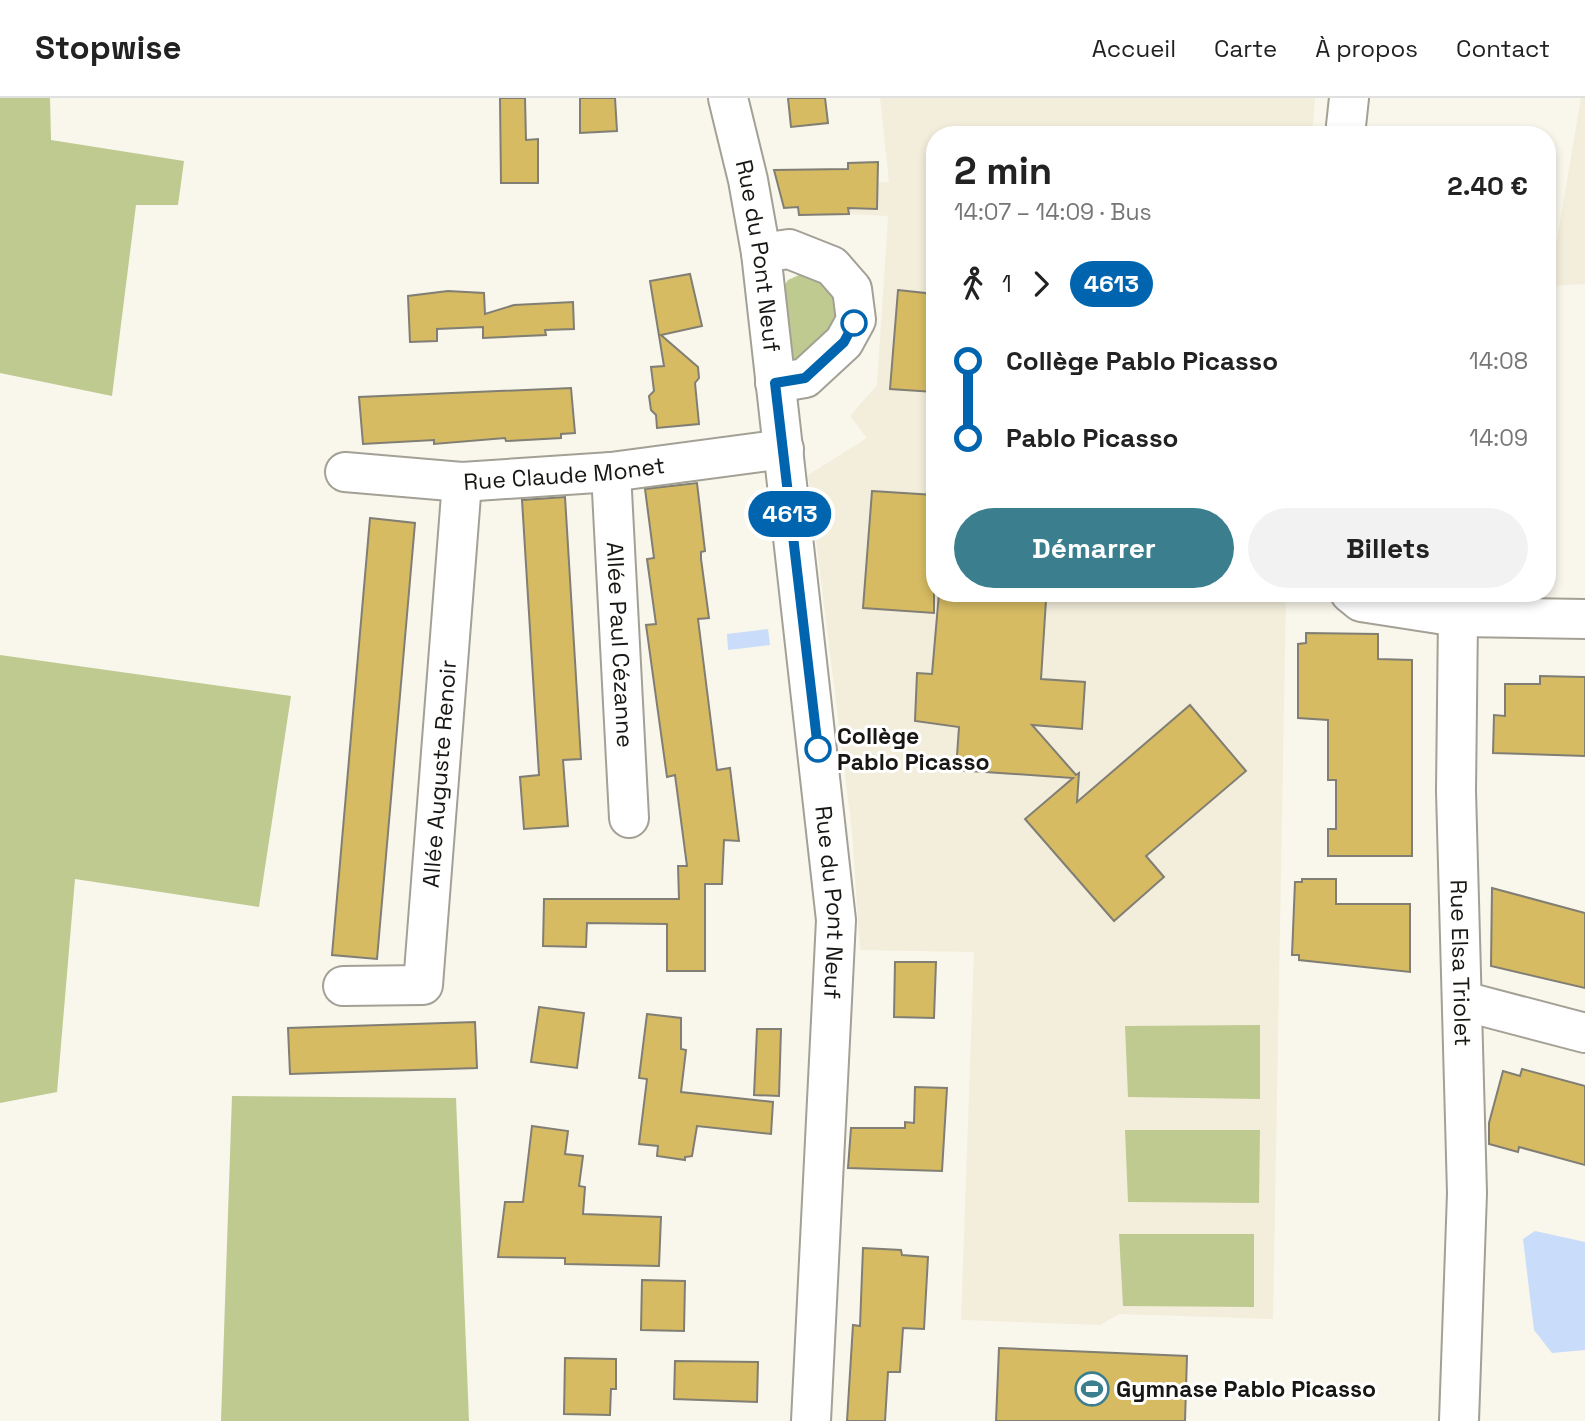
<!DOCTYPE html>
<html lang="fr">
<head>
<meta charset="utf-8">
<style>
  body { margin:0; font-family:"Space Grotesk",sans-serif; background:#f2f2f2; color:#222; height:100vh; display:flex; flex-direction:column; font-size:26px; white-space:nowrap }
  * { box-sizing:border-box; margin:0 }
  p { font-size:23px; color:#767676 }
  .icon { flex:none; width:38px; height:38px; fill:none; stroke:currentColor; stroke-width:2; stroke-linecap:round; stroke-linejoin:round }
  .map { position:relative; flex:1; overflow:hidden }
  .details { position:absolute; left:926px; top:28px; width:630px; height:476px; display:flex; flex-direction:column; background:#fff; border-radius:28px; box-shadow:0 4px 10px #0003 }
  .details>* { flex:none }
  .badge { padding:0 14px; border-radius:23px; font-size:24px; line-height:46px }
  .map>.badge { position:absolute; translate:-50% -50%; box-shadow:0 0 0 4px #fff }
  .legs { display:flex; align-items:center; gap:10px; height:77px; padding:0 28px; font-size:23px }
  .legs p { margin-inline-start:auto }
  .headline { display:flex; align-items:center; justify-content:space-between; height:119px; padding:0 28px }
  h1 { font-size:38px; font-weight:700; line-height:52px }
  .primary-button { display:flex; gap:14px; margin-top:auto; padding:14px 28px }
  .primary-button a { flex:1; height:80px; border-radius:42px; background:#3b7f8e; color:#fff; font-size:28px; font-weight:700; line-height:80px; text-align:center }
  .primary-button a+a { background:#f2f2f2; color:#222 }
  ul { padding:0 28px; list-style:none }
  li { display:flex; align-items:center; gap:24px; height:77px; font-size:26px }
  li i { display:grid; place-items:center; width:10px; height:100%; margin:0 9px; background:currentColor }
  li i::after { content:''; width:18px; height:18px; margin:-9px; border:5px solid; border-radius:50%; background:#fff }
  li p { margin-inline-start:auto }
  li:first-child i { background:linear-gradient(#0000 50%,currentColor 0) }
  li:last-child i { background:linear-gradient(currentColor 50%,#0000 0) }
  header { display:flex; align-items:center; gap:42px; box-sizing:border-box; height:98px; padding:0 35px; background:#fff; border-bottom:2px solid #e0e0e0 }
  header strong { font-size:33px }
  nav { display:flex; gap:38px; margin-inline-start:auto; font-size:24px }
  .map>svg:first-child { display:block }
  .built { fill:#f3eedb }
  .green { fill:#beca90 }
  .water { fill:#c9ddfa }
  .building { fill:#d6bb63; stroke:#817e74; stroke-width:2 }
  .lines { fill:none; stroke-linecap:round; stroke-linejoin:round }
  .minor-casing { stroke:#a3a095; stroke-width:42 }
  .minor { stroke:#fff; stroke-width:38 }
  .line-1-casing { stroke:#fff; stroke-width:16 }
  .line-1 { stroke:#0065ae; stroke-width:10 }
  .stop-1-dot { fill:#fff; stroke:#0065ae; stroke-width:3.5 }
  .labels { text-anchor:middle; stroke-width:6; stroke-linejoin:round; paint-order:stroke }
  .street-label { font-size:23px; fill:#181713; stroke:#fff }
  .stop-label { font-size:23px; font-weight:bold; fill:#181713; stroke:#fff; text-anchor:start }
  .poi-label { font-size:23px; font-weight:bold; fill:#181713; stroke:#fff; text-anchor:start }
</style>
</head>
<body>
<header>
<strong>Stopwise</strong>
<nav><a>Accueil</a><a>Carte</a><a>À propos</a><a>Contact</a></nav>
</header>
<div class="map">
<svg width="1585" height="1323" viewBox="0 0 1585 1323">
  <rect width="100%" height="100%" fill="#f9f6eb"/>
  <g class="built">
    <path d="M880 0H1315L1312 37H934V495H1286L1273 1221 1119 1216 1100 1227 961 1222 974 854 860 852 852 734 808 377 867 340 850 318 877 287 888 118 849 116 847 85 889 84Z"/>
    <path d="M1581 0H1585V186L1549 188Z"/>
  </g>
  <g class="green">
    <path d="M0 0H50L51 42 184 63 178 107H136L112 298 0 275Z"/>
    <path d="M799 177H816L831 185 841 223 802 263 794 262 786 252 778 197 788 182Z"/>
    <path d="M0 557 291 598 259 809 75 781 57 994 0 1005Z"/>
    <path d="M1260 927V1001L1128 999 1125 928Z"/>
    <path d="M232 998 456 1000 469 1323H221Z"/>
    <path d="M1125 1032H1260L1259 1105 1128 1104Z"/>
    <path d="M1119 1136H1254V1209L1123 1208Z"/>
  </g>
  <g class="water">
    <path d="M768 531 770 547 728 552 727 536Z"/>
    <path d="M1535 1133 1585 1144V1252L1552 1255 1534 1232 1523 1141Z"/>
  </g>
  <g class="building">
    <path d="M500 0H525L526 42 538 41V85H501Z"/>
    <path d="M580 0H615L617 33 580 35Z"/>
    <path d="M788 0H825L828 25 791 29Z"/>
    <path d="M878 64 877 111 848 110 849 116 799 117 798 109 784 110 774 72 848 71V65Z"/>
    <path d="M690 176 702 228 661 237 698 269 699 280 695 285 699 326 657 330 656 317 651 312 649 298 654 293 651 269 664 268 650 183Z"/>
    <path d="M898 192 934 196V294L890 291Z"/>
    <path d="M448 193 484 195 485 216 514 207 573 204 574 231 545 232 546 237 483 240V229L437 231V243L410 244 408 198Z"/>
    <path d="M571 290 575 335 561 336V340L506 343 505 340 434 346V342L363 346 359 299Z"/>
    <path d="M697 385 705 453 701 454V461L709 520 698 521 717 672 730 670 739 743 724 742 722 786H705V873H667V826L587 825 586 849 543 848 544 801H679L678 768H687L675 677 667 679 646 527 656 526 647 461 654 460 645 391Z"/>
    <path d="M872 393 934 397V515L863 510Z"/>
    <path d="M565 399 581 661 563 662 568 728 524 731 520 679 539 677 522 402Z"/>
    <path d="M370 420 415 425 377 861 332 857Z"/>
    <path d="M939 495 1046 502 1041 581 1085 584 1082 631 1032 627 1076 677 1079 675 1077 704 1190 607 1246 673 1146 758 1164 779 1114 823 1025 721 1073 680 956 672 959 629 915 623 917 575 932 576Z"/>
    <path d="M1306 535 1378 536V561L1412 562V758H1328V731H1336V682H1328V622L1298 620V546L1306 545Z"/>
    <path d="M1540 578 1585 579V658L1493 655 1494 617 1505 618V586H1540Z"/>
    <path d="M1302 781H1336V806H1410V874L1299 862V857H1292L1295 784H1302Z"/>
    <path d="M1492 790 1585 815V890L1491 868Z"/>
    <path d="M895 864H936L934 920 894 919Z"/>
    <path d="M539 909 584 915 577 970 531 964Z"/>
    <path d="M647 916 681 920V951L686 952 681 994 773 1004 771 1036 697 1028 692 1058 685 1059V1062L657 1058 658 1048 639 1046 647 981 639 980Z"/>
    <path d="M475 924 477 970 290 976 288 930Z"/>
    <path d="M757 931H781L779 998 754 997Z"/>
    <path d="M1522 971 1585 988V1067L1519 1049 1518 1054 1489 1046V1025L1503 973 1520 978Z"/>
    <path d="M915 989 947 990 942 1073 848 1070 851 1030H905V1024L914 1025Z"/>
    <path d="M532 1028 568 1033 565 1056 583 1058 579 1088 585 1089 583 1116 661 1119 659 1168 565 1166V1160L498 1159 505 1104H523Z"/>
    <path d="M863 1150 901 1152 902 1157 928 1159 924 1231 903 1230 900 1274H888L885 1323H847L853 1227 860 1228Z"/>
    <path d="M642 1182 685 1183 684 1233 641 1232Z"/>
    <path d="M999 1250 1187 1258 1185 1323H996Z"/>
    <path d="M565 1260 616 1261V1291H611L610 1317 564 1316Z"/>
    <path d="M675 1263 758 1264 757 1304 674 1301Z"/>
  </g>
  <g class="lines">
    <defs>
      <g id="minor">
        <path id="s1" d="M728 0 748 82 761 155 836 822 811 1323"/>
        <path d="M1345 37 1349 0"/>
        <path d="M761 155 789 151 832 168 852 191 856 222 844 244 805 280 775 285"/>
        <path id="s2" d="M345 374 462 384 611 374 784 351"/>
        <path id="s3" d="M611 374 629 720"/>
        <path d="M1350 495 1361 504 1458 519 1585 521"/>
        <path id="s4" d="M1458 519 1456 693 1467 1095 1459 1323"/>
        <path id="s5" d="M343 888 423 887 462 384"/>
        <path d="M1463 903 1585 935"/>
      </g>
    </defs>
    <use href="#minor" class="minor-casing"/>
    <use href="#minor" class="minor"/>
  </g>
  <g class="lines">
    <defs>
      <path id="line-1" d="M818 651 775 285 805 280 844 244 854 225"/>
    </defs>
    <use href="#line-1" class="line-1-casing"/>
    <use href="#line-1" class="line-1"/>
  </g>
  <defs>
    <symbol id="stadium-ring" viewBox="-11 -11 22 22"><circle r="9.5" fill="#fff" stroke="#3b7f8e" stroke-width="1.5"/><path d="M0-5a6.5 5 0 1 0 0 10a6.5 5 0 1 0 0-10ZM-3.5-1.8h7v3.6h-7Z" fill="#3b7f8e"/></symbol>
  </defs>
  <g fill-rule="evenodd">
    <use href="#stadium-ring" x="1073" y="1272" width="38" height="38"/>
  </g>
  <g class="stop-1-dot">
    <circle cx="854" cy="225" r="12"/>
    <circle cx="818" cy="651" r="12"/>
  </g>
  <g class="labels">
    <g class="street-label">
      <text dy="8" stroke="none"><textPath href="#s1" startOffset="161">Rue du Pont Neuf</textPath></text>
      <text dy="8" stroke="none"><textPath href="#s2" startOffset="220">Rue Claude Monet</textPath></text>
      <text dy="8" stroke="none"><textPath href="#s3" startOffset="173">Allée Paul Cézanne</textPath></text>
      <text dy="8" stroke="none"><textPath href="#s5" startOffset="292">Allée Auguste Renoir</textPath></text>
      <text dy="8" stroke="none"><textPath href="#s1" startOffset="812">Rue du Pont Neuf</textPath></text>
      <text dy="8" stroke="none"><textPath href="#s4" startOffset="346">Rue Elsa Triolet</textPath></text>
    </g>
    <g class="stop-label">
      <text x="837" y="646">Collège<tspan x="837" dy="26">Pablo Picasso</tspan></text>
    </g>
    <g class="poi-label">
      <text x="1116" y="1299">Gymnase Pablo Picasso</text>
    </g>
  </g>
</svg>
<b class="badge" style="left:790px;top:416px;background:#0065ae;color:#fff">4613</b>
<section class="details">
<div class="headline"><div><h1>2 min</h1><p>14:07 – 14:09 · Bus</p></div><b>2.40 €</b></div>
<div class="legs"><svg class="icon" aria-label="walk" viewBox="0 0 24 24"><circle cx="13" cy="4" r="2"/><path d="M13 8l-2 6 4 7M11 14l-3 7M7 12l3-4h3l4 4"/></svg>1<svg class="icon" aria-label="forward" viewBox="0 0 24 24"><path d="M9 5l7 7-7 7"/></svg><b class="badge" style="background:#0065ae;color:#fff">4613</b></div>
<ul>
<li><i style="color:#0065ae"></i><b>Collège Pablo Picasso</b><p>14:08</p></li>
<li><i style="color:#0065ae"></i><b>Pablo Picasso</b><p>14:09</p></li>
</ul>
<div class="primary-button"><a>Démarrer</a><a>Billets</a></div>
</section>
</div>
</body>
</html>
